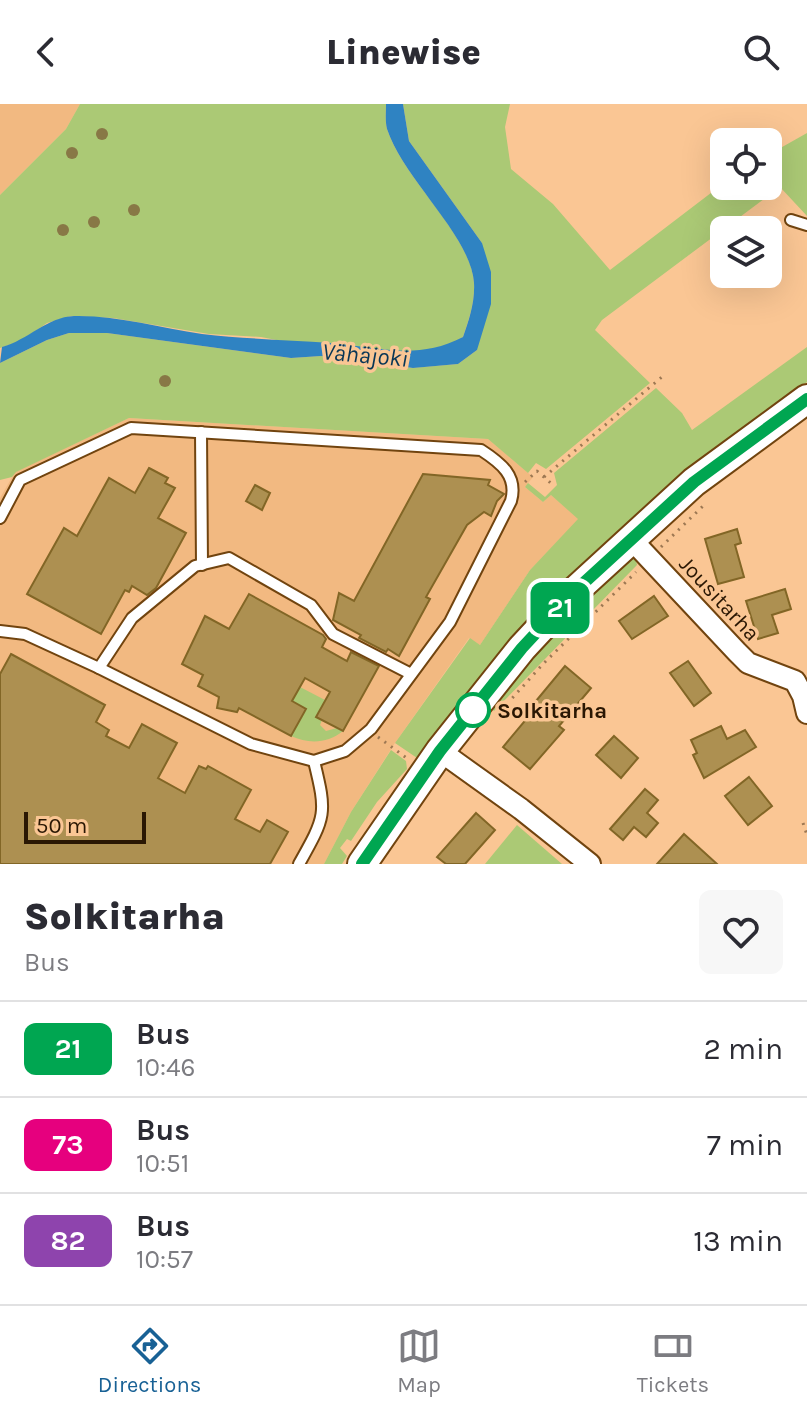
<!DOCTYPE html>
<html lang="en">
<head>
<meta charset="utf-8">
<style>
  body { margin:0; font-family:Karla,sans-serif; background:#f7f7f7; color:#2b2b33; height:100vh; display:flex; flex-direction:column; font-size:30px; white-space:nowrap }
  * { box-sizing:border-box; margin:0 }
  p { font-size:26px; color:#7c7c81 }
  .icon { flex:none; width:44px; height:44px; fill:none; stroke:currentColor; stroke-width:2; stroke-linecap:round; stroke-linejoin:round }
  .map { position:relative; height:760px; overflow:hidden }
  .details { display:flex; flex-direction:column; background:#fff; flex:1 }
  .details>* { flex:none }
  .badge { padding:0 16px; border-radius:12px; font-size:28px; line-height:52px }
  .controls { position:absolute; left:710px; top:24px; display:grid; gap:16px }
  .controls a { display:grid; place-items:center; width:72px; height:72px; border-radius:12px; background:#fff; box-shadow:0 8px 32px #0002; font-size:40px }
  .scale { position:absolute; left:24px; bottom:20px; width:122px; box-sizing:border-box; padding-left:8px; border:4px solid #2a1703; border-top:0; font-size:22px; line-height:28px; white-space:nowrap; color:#2a1703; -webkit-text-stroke:6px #fac694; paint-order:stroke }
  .map>.badge { position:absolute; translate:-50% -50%; box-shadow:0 0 0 4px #fff }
  .round { display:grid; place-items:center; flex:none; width:84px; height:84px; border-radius:12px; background:#f7f7f7 }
  .headline { display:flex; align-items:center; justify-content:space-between; height:136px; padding:0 24px }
  h1 { font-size:38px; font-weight:800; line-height:60px }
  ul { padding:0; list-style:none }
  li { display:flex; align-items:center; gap:24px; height:96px; padding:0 24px; border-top:2px solid #e1e1e2 }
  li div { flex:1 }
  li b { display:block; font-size:30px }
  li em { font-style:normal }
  li .badge { min-width:88px; font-weight:700; text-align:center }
  header { display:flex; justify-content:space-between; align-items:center; height:104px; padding:0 24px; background:#fff; font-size:36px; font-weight:800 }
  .menu { display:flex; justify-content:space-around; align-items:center; height:112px; border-top:2px solid #e1e1e2; background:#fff; font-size:22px; color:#7c7c81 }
  .menu a { display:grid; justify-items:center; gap:4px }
  .menu .active { color:#186195 }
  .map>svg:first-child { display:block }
  .built { fill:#f2b981 }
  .green { fill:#abc975 }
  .water { fill:#2f83c2 }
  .building { fill:#ad9051; stroke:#826626; stroke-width:2 }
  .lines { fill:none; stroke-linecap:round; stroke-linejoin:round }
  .service-casing { stroke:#71440f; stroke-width:14 }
  .minor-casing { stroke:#71440f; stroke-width:24 }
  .secondary-casing { stroke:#71440f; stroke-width:32 }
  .path { stroke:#9d7853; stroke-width:3; stroke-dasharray:2 6; stroke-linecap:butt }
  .service { stroke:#fff; stroke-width:10 }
  .minor { stroke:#fff; stroke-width:20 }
  .secondary { stroke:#fff; stroke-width:28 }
  .tree { fill:#887846 }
  .line-casing { stroke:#fff; stroke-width:18 }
  .line { stroke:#00a651; stroke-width:12 }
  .stop-dot { fill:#fff; stroke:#00a651; stroke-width:4 }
  .labels { text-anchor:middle; stroke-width:7; stroke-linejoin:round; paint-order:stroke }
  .street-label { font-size:22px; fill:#2a1703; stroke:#fac694 }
  .stop-label { font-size:22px; font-weight:bold; fill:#2a1703; stroke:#fac694; text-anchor:start }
  .water-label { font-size:24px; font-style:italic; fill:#083656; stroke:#fac694 }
</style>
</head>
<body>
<header><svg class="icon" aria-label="back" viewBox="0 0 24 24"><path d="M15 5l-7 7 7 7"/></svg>Linewise<svg class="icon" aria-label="search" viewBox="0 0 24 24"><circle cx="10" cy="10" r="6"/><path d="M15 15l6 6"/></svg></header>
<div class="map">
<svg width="807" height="760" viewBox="0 0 807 760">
  <rect width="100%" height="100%" fill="#fac694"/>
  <g class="built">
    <path d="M0 0H80L66 25 0 91Z"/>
    <path d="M129 314 488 335 533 373 525 383 543 398 551 391 579 415 530 466 480 541 469 534 395 639 351 708 324 760H0V394L15 368Z"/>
  </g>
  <g class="green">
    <path d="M80 0H386C386 8 385 17 387 25 404 76 471 131 474 179 475 198 469 215 463 233L448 241 422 247H389L329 239H292L261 233 209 230 113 214 71 212 47 219 21 237 0 244V91L66 25Z"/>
    <path d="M403 0H510L505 23 511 65 553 100 610 166 724 79V82H768V51L807 29V112L780 83 602 216 595 226 650 279 546 365 536 359 528 369 488 335 129 314 16 368 12 373 0 376V259L47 236 69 229H107L291 254 321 252 412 264 458 260 477 246 482 139 409 37Z"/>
    <path d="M807 243V278L700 359 420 656 395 639 470 534 480 541 530 466 578 415 551 391 543 398 525 383 528 379 545 393 557 381 554 369 656 284 682 309 692 326Z"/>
    <path d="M628 453 636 456 637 461 494 607 492 605 536 545Z"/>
    <path d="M300 583 325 596 316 613 322 616 320 621 326 627 337 624 343 627C327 640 308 640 291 632L306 605 292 597Z"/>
    <path d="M391 646 406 657 407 665 377 698 351 737 347 735 340 744 347 752 342 760H324L351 708Z"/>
    <path d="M517 721 562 760H485Z"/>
  </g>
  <path class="water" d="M386 0H403L409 37 482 139 491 168V200L477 246 458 260 413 264 321 252 291 254 107 229H69L47 236 0 259 2 243C28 236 47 213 74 212 117 211 160 224 202 230 245 235 288 236 331 239 379 243 417 257 463 233 469 216 475 198 474 179 471 132 404 76 387 25 385 17 386 8 386 0Z"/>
  <g class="building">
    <path d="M149 364 168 374 165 379 175 384 158 414 186 429 156 484 147 491 132 482 129 488 125 486 101 530 27 490 64 424 77 432 109 374 135 389Z"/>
    <path d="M423 370 490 376 488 381 504 390 497 397 491 412 484 408 467 421 426 493 430 495 399 552 388 545 386 548 359 534 361 531 333 516 339 489 354 497Z"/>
    <path d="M255 381 270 389 262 406 246 397Z"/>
    <path d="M737 425 741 439 735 441 744 473 718 480 705 435Z"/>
    <path d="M785 485 791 505 772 511 778 529 758 535 746 497Z"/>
    <path d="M249 490 323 531 326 535 322 543 347 557 351 548 379 562 343 627 316 613 330 588 305 574 292 597 306 605 291 632 239 604 237 608 217 604 219 593 198 582 203 571 182 560 205 512 229 525Z"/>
    <path d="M654 492 668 512 632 535 619 517Z"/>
    <path d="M11 550 105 601 96 618 109 626 106 632 129 644 142 620 177 639 158 674 185 689 199 662 206 665 208 662 251 686 235 715 260 728 267 716 288 728 270 760H0V570Z"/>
    <path d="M688 557 711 589 694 602 670 569Z"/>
    <path d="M565 562 591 584 559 622 564 626 530 665 503 643 534 606 531 603Z"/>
    <path d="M721 622 727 635 745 626 756 643 704 674 693 651 697 649 691 636Z"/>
    <path d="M614 632 638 654 621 674 596 651Z"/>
    <path d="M749 673 772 702 748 721 725 692Z"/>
    <path d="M645 685 658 696 647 709 658 719 646 733 634 723 623 736 610 725Z"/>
    <path d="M476 709 495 726 465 760H446L437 753Z"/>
    <path d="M684 730 717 760H657Z"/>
  </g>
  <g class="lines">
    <defs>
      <g id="service">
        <path d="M791 116 807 121"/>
        <path d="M201 328 202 461"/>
        <path d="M0 414 20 376 131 324 481 346C501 359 518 372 511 397L450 518 371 625 345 647 314 657 251 640 99 564"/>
        <path d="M0 527 25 530 99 564 132 514 195 462 229 454 311 501 333 530 411 570"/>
        <path d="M299 760C326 712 327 710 314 657"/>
      </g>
      <g id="minor">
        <path d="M631 435 737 548 748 559 795 577 803 592 807 609"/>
        <path d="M440 647 521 705 590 760"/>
      </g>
      <path id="secondary" d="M362 760 440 647 522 544 576 486 694 378 807 295"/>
    </defs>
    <use href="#service" class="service-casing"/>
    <use href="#minor" class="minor-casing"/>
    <use href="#secondary" class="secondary-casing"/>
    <g class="path">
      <path d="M544 373 663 272"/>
      <path d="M525 378 537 367 554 382"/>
      <path d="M661 443 704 401"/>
      <path d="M507 600 543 560 636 468"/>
      <path d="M378 633 408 655"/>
      <path d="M803 719 807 731"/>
    </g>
    <use href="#service" class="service"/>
    <use href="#minor" class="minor"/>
    <use href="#secondary" class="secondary"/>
  </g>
  <g class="tree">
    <circle cx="102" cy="30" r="6"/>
    <circle cx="72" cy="49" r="6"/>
    <circle cx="134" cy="106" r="6"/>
    <circle cx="94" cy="118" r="6"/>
    <circle cx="63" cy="126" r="6"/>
    <circle cx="165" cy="277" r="6"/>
  </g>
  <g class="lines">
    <defs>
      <path id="line" d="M362 760 440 647 522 544 576 486 694 378 807 295"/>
    </defs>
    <use href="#line" class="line-casing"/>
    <use href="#line" class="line"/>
  </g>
  <circle class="stop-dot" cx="473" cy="606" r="16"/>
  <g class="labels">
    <g class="street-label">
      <text transform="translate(720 494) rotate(47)" y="8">Jousitarha</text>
    </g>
    <g class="stop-label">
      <text x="497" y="614">Solkitarha</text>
    </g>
    <g class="water-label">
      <text transform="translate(365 251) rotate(5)" y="8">Vähäjoki</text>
    </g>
  </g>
</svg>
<div class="controls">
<a><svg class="icon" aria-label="locate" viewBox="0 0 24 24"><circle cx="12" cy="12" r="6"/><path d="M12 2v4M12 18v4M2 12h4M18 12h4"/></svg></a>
<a><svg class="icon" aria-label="layers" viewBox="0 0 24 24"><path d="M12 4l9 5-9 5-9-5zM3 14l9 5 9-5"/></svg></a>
</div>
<div class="scale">50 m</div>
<b class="badge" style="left:560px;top:504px;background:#00a651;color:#fff">21</b>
</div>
<section class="details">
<div class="headline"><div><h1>Solkitarha</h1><p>Bus</p></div><a class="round"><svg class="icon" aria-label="heart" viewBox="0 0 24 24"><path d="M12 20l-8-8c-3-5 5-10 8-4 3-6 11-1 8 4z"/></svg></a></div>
<ul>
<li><span class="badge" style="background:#00a651;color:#fff">21</span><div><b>Bus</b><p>10:46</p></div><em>2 min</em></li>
<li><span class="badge" style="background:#e6007e;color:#fff">73</span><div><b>Bus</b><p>10:51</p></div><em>7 min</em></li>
<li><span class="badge" style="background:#8e44ad;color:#fff">82</span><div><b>Bus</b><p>10:57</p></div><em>13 min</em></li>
</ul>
</section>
<nav class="menu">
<a class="active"><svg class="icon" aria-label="directions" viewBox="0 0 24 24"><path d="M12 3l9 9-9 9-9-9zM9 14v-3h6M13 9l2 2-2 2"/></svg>Directions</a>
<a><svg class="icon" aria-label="map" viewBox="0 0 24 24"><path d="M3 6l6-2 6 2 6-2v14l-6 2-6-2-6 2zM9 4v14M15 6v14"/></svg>Map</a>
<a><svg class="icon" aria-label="tickets" viewBox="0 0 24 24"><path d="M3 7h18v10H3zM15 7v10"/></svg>Tickets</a>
</nav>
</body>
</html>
